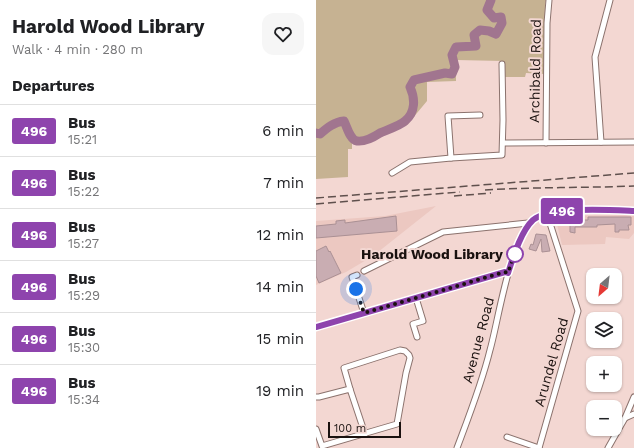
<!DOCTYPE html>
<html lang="en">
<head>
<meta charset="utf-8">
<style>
  body { margin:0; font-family:"Work Sans",sans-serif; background:#f6f6f6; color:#202124; height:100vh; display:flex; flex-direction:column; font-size:15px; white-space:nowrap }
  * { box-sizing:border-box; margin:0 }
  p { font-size:13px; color:#757577 }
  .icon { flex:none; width:22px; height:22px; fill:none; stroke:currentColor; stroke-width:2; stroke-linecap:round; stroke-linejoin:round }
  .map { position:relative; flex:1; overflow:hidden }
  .panel { display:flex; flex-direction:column; background:#fff; width:316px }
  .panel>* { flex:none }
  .badge { padding:0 8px; border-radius:3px; font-size:14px; line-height:26px }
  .needle { width:26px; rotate:208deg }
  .controls { position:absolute; left:270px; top:268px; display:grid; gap:8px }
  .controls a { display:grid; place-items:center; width:36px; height:36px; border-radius:8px; background:#fff; box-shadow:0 1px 3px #0004; font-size:20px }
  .scale { position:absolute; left:12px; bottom:10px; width:73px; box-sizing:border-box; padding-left:4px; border:2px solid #1a110f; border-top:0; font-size:11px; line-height:14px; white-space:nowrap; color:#1a110f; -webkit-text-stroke:3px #f3d7d2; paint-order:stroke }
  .you { position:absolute; width:20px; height:20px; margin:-10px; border:3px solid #fff; border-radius:50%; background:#1a73e8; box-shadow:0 0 0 6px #1a73e833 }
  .map>.badge { position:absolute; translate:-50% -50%; box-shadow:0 0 0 2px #fff }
  h2 { padding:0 12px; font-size:15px; line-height:36px }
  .round { display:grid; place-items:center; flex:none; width:42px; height:42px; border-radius:12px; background:#f6f6f6 }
  .summary { display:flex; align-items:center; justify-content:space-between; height:68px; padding:0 12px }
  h1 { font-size:19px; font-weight:700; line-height:30px }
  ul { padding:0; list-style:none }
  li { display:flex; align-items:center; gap:12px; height:52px; padding:0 12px; border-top:1px solid #e0e0e0 }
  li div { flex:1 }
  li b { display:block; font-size:15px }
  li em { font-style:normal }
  li .badge { min-width:44px; font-weight:700; text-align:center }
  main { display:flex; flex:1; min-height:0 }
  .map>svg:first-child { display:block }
  .built { fill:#ecc8c1 }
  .green { fill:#c6b292 }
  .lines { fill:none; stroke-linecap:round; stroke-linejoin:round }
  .river { stroke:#a1758f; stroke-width:9 }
  .building { fill:#c9adb2; stroke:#aa9094 }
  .minor-casing { stroke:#8b726d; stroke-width:7 }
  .minor { stroke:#fff; stroke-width:5 }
  .rail { stroke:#5f504d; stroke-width:1.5; stroke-dasharray:8 4; stroke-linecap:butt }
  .line-casing { stroke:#fff; stroke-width:9 }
  .line { stroke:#8e44ad; stroke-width:6 }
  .walk { stroke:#1a110f; stroke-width:4; stroke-dasharray:0 7.2 }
  .stop-dot { fill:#fff; stroke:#8e44ad; stroke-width:2 }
  .labels { text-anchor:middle; stroke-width:4; stroke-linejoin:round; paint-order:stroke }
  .street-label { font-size:14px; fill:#1a110f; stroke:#f3d7d2 }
  .stop-label { font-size:14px; font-weight:bold; fill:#1a110f; stroke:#f3d7d2; text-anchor:end }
</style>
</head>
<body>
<main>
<section class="panel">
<div class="summary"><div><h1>Harold Wood Library</h1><p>Walk · 4 min · 280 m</p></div><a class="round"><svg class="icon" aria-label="heart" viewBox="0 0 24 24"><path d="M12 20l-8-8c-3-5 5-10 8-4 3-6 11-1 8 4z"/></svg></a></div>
<h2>Departures</h2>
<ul>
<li><span class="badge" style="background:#8e44ad;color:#fff">496</span><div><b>Bus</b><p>15:21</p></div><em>6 min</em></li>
<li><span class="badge" style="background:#8e44ad;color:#fff">496</span><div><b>Bus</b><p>15:22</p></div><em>7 min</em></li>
<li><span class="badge" style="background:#8e44ad;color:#fff">496</span><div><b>Bus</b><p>15:27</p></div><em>12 min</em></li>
<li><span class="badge" style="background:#8e44ad;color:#fff">496</span><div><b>Bus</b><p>15:29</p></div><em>14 min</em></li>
<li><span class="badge" style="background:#8e44ad;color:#fff">496</span><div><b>Bus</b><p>15:30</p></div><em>15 min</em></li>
<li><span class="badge" style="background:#8e44ad;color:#fff">496</span><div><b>Bus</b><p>15:34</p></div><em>19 min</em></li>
</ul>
</section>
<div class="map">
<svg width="318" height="448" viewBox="0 0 318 448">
  <rect width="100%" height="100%" fill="#f3d7d2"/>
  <g class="built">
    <path d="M120 206 57 256 30 272 0 285V221L69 216Z"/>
    <path d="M318 215V233L313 239 290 237 289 244 246 245 239 216Z"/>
  </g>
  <path class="green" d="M0 0H230L229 4 228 74 210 73 209 77H188V61L140 60V81L111 82V101L91 125 51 142 42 143H36V149H32V177L0 179Z"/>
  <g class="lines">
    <path class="river" d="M0 133 4 134C11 128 18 122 28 121 31 127 34 140 41 141 49 142 58 137 64 133 71 130 85 125 89 121 100 112 99 98 94 87L98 80 129 73 136 74 139 67 136 55 140 47 160 46 158 35 164 30 173 31 180 34 186 23 185 17 178 18 171 10 175 0"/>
  </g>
  <g class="building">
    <path d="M80 216 81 231 0 238V226L20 224V221L29 220V223Z"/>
    <path d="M272 217H315V225H312L313 230H303V232H299V224L281 225V227H259V233L254 232V224L250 223V219L259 218V220H272Z"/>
    <path d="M220 234 230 235 234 251 226 252 225 239 220 251 213 249 215 244 217 245Z"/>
    <path d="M10 246 13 252 14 251 25 273 3 283 0 276V251Z"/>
  </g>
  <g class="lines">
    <defs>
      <g id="minor">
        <path d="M285 142 279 57 294 0"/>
        <path d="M187 143 318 142"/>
        <path d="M230 143 231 23 233 0"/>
        <path d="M135 158 132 116 164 115"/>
        <path d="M76 173 94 162 135 158 186 155 187 120 186 64"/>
        <path d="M48 271 127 232 212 223 214 224"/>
        <path d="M41 275 36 277 48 313"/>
        <path d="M100 298 107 321 97 324 101 337"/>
        <path d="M0 327 189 272 192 273"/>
        <path d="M0 397H3L34 389 49 434"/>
        <path d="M309 418 318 414"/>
        <path d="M0 429 6 446 81 424 90 373 94 358 93 355 89 351 84 350 28 368 34 389"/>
        <path d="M191 437 223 448"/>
        <path d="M141 448C153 416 166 383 174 350 183 319 194 234 221 217 240 206 295 210 318 211"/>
        <path d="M223 448 262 311 231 214"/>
        <path d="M292 448 309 418 318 397"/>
      </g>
    </defs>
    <use href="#minor" class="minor-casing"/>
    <use href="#minor" class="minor"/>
    <g class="rail">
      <path d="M169 190C219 187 268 188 318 186"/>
      <path d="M138 196 175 193"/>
      <path d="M0 198 318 173"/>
      <path d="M0 204 144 192"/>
    </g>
  </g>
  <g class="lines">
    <defs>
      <path id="line" d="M0 327 189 272 192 273C197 258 205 231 217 220 234 206 296 210 318 211"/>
    </defs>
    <use href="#line" class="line-casing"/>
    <use href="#line" class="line"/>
    <path class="walk" d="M40 289 48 313 189 272 192 273 200 249 199 254"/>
  </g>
  <circle class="stop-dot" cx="199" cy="254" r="8"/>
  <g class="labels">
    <g class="street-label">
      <text transform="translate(219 71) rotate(-89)" y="5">Archibald Road</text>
      <text transform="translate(162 340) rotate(-75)" y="5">Avenue Road</text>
      <text transform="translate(235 362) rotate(-74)" y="5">Arundel Road</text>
    </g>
    <g class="stop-label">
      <text x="187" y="259">Harold Wood Library</text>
    </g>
  </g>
</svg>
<div class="controls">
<a><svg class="needle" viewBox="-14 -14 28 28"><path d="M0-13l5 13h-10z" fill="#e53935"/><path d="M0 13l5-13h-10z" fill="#757577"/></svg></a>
<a><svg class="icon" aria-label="layers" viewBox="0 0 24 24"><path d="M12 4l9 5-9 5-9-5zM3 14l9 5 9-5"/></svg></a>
<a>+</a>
<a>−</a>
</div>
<div class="scale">100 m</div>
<div class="you" style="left:40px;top:289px"></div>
<b class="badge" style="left:246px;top:211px;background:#8e44ad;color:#fff">496</b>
</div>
</main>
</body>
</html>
